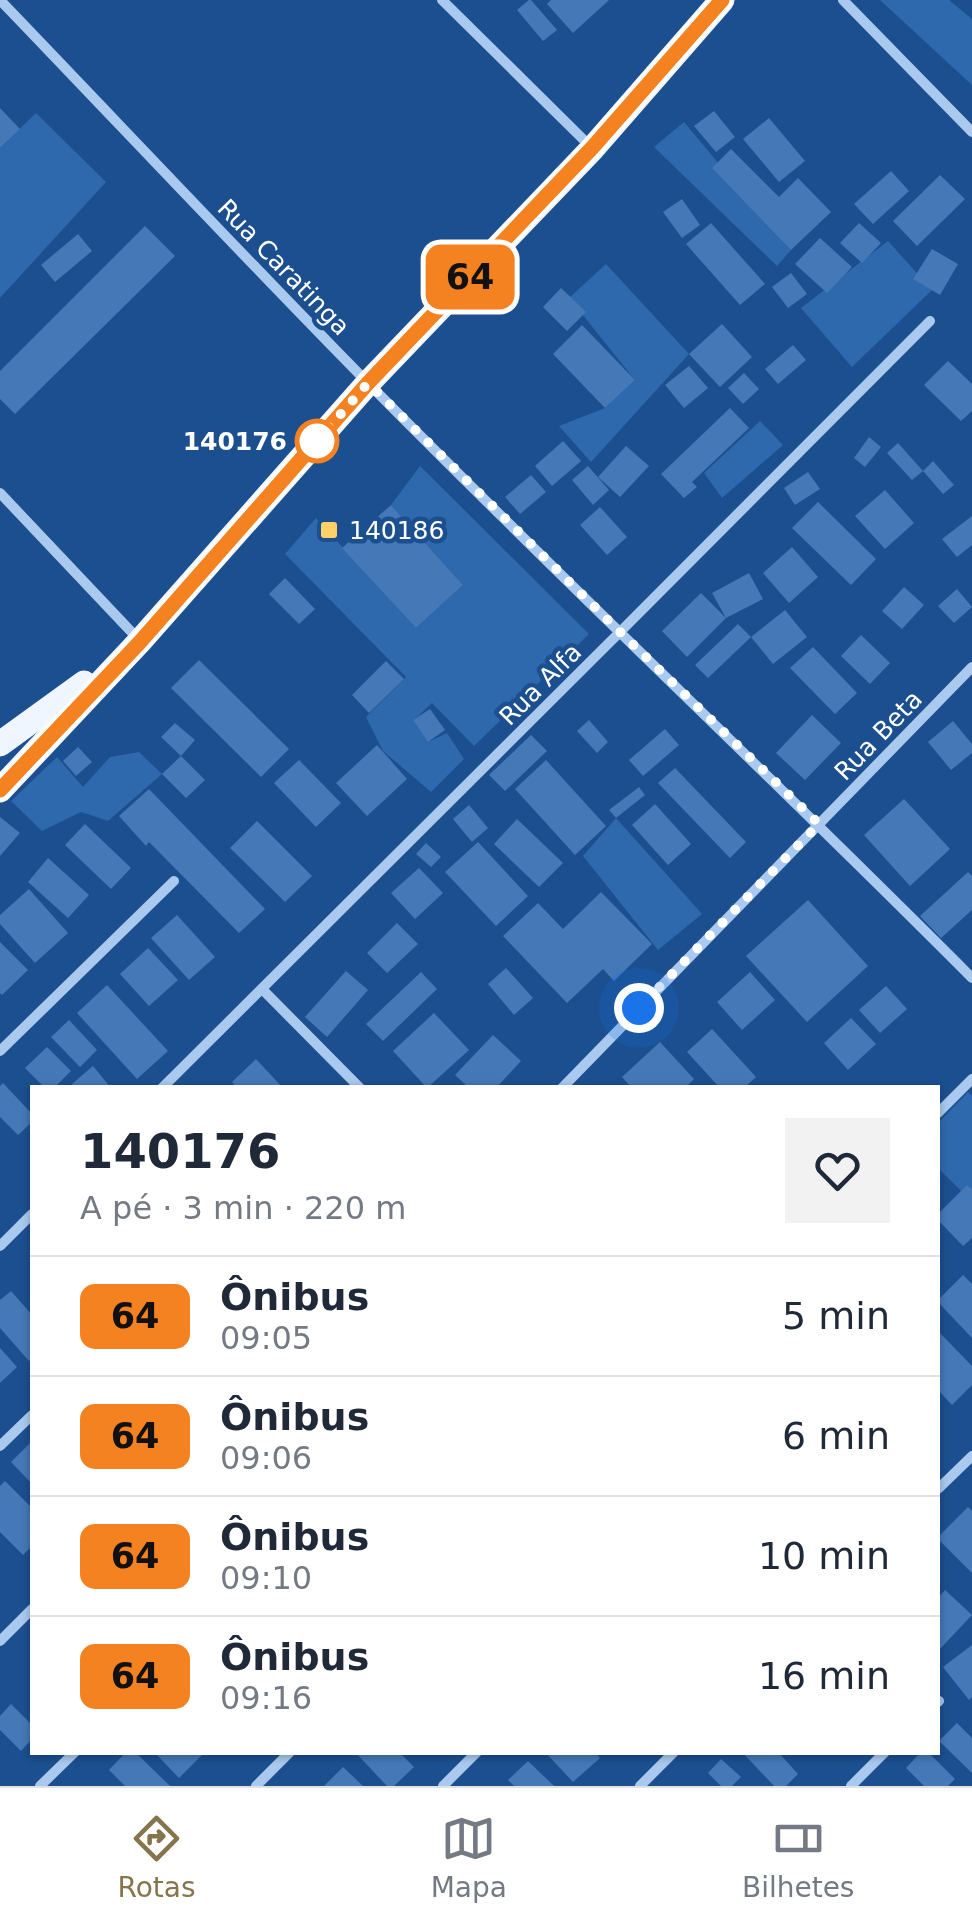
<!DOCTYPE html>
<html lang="pt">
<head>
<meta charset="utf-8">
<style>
  body { margin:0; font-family:"DejaVu Sans",sans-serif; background:#f2f2f3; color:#1f2937; height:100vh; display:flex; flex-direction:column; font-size:38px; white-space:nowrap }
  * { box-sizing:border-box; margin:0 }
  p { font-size:32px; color:#747a83 }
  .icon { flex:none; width:55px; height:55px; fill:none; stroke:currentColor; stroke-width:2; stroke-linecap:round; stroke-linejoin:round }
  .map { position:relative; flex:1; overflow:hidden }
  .sheet { position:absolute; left:30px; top:1085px; width:910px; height:670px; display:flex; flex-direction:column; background:#fff; border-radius:0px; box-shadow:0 2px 8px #0004 }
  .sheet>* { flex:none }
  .badge { padding:0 20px; border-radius:15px; font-size:35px; line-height:65px }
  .you { position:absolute; width:50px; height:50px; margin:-25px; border:8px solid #fff; border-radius:50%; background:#1a73e8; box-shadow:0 0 0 15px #1a73e833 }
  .map>.badge { position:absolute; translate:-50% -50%; box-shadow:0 0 0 5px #fff }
  .round { display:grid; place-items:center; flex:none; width:105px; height:105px; border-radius:0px; background:#f2f2f3 }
  .headline { display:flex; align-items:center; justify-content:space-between; height:170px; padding:0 50px }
  h1 { font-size:48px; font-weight:800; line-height:75px }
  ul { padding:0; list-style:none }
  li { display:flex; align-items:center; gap:30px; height:120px; padding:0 50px; border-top:2px solid #e0e1e3 }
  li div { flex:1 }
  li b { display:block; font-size:38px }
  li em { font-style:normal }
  li .badge { min-width:110px; font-weight:700; text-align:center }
  .menu { display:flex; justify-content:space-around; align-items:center; height:140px; border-top:2px solid #e0e1e3; background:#fff; font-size:28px; color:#747a83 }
  .menu a { display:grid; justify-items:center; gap:5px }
  .menu .selected { color:#84754c }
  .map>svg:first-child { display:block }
  .green { fill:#2e69ad }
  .building { fill:#4478b7 }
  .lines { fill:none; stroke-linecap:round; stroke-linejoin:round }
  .minor { stroke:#a9c9ee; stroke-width:10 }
  .primary { stroke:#f0f6ff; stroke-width:25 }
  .line-casing { stroke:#fff; stroke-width:22 }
  .line { stroke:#f58220; stroke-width:15 }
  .walk { stroke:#fff; stroke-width:10; stroke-dasharray:0 18 }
  .stop-dot { fill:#fff; stroke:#f58220; stroke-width:5 }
  .poi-dot { fill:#ffd166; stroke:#1b4f8f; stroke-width:4 }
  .labels { text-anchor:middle; stroke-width:9; stroke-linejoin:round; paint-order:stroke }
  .street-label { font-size:25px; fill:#fff; stroke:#1b4f8f }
  .stop-label { font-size:25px; font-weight:bold; fill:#fff; stroke:#1b4f8f; text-anchor:end }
  .poi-label { font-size:25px; fill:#fff; stroke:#1b4f8f; text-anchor:start }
</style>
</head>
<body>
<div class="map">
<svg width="972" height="1786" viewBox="0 0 972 1786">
  <rect width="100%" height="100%" fill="#1b4f8f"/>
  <g class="green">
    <path d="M880 0H949L972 19V85Z"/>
    <path d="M36 113 106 182 0 298V148Z"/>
    <path d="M684 122 791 250 777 266 654 147Z"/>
    <path d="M888 241 932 290 852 367 801 308Z"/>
    <path d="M606 264 689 354 591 462 559 426 605 408 635 380 569 298Z"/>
    <path d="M760 421 783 445 722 498 704 473Z"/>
    <path d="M420 466 589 634 474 746 432 703 414 720 428 742 447 733 464 759 431 792 383 751 366 717 406 677 285 554 316 518 416 628 463 585 391 505Z"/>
    <path d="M139 752 162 774 108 821 81 812 42 831 11 801 57 757 83 787 110 757Z"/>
    <path d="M616 818 702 914 658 950 583 856Z"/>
    <path d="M968 1092 972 1096V1202L938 1168V1123Z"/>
  </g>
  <g class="building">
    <path d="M529 0H531L557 30 543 41 517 10Z"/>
    <path d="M551 0H609L573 33 547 4Z"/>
    <path d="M0 108 20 129 0 148Z"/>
    <path d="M714 111 735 137 716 152 694 126Z"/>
    <path d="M769 118 805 161 779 182 743 139Z"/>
    <path d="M731 149 779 197 798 178 831 212 791 250 712 168Z"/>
    <path d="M891 171 909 191 873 224 854 204Z"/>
    <path d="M940 175 965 199 917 246 893 221Z"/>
    <path d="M682 199 700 225 682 238 663 212Z"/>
    <path d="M711 223 765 284 740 305 686 244Z"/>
    <path d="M859 223 881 243 862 263 840 243Z"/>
    <path d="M145 226 175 256 15 414 0 399V371Z"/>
    <path d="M78 234 92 251 55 282 41 265Z"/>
    <path d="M820 238 852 267 827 293 795 264Z"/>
    <path d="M932 249 958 264 940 295 913 279Z"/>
    <path d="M791 273 807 294 788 308 772 287Z"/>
    <path d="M561 288 586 312 567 331 543 307Z"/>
    <path d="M722 324 752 357 720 387 689 354Z"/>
    <path d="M582 325 635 380 605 408 553 354Z"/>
    <path d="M793 345 806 360 778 384 765 369Z"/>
    <path d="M948 361 972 384V411L961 421 924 385Z"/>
    <path d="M689 366 708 388 684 408 665 385Z"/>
    <path d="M744 373 759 389 743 404 728 388Z"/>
    <path d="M730 408 749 428 692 482 697 487 684 498 661 474Z"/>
    <path d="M869 437 881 447 865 467 854 458Z"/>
    <path d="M563 441 581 461 552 486 535 466Z"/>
    <path d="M898 443 923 471 933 461 954 485 943 494 923 471 912 480 887 453Z"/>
    <path d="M626 446 649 466 620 497 598 477Z"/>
    <path d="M588 466 609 490 593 505 572 480Z"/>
    <path d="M808 472 820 489 795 505 784 488Z"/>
    <path d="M531 475 546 492 520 514 505 497Z"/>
    <path d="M885 490 914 523 885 549 855 516Z"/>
    <path d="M818 502 876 559 851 585 792 528Z"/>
    <path d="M391 505 463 585 416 628 342 548Z"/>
    <path d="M600 507 627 537 607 555 580 525Z"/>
    <path d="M972 516V545L957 557 942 539Z"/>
    <path d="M792 547 818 577 789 603 763 573Z"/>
    <path d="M749 573 763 599 726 618 712 593Z"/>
    <path d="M285 578 315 609 299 624 269 594Z"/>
    <path d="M904 587 924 605 902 629 882 611Z"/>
    <path d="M957 589 972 607 954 623 938 606Z"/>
    <path d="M701 593 726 618 687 657 662 631Z"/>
    <path d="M785 610 807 637 773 664 751 637 708 678 695 665 738 624 751 637Z"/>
    <path d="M861 635 890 663 870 684 841 656Z"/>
    <path d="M813 647 857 693 835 714 790 668Z"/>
    <path d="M199 660 289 749 261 777 171 688Z"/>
    <path d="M386 661 404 679 369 713 352 695Z"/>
    <path d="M430 709 445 730 428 742 413 720Z"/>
    <path d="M812 715 841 743 805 780 776 753Z"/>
    <path d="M589 720 608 742 597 753 577 731Z"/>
    <path d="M953 721 972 744V753L951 770 928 742Z"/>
    <path d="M175 723 195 740 181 756 161 737Z"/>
    <path d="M665 729 679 745 643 776 629 760Z"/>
    <path d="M531 735 547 751 505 791 489 775Z"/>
    <path d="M377 745 407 779 367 816 336 783Z"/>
    <path d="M78 747 92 762 76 776 63 761Z"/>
    <path d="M181 756 205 780 186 798 162 774Z"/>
    <path d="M299 760 341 803 316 827 274 783Z"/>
    <path d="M546 760 606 826 575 855 515 789Z"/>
    <path d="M675 768 746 842 730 858 658 783Z"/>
    <path d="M639 787 645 795 616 818 609 810Z"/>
    <path d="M149 789 265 909 239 933 149 842 146 846 119 816Z"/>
    <path d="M904 799 950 849 910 886 864 835Z"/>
    <path d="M655 804 691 844 668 865 632 825Z"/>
    <path d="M469 805 488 828 472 842 453 819Z"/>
    <path d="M0 817 20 833 0 856Z"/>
    <path d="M517 819 563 863 539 887 494 844Z"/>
    <path d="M257 821 312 876 285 902 230 848Z"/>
    <path d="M85 824 131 868 111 889 65 845Z"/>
    <path d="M478 842 528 896 496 926 445 872Z"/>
    <path d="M426 843 441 857 431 867 416 854Z"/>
    <path d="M48 858 89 895 68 918 28 882Z"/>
    <path d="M419 868 443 893 415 919 391 893Z"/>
    <path d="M968 872 972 876V910L941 938 920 916Z"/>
    <path d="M29 889 68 933 35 963 0 924V915Z"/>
    <path d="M601 892 652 944 614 981 603 969 567 1003 503 936 538 903 563 929Z"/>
    <path d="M808 900 868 966 807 1022 746 956Z"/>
    <path d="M177 915 215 957 189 980 151 938Z"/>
    <path d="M397 923 418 944 387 973 367 953Z"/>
    <path d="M0 942 28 970 2 995 0 993Z"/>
    <path d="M148 948 178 980 149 1006 120 974Z"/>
    <path d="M506 968 533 998 514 1015 488 984Z"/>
    <path d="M346 971 368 990 327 1037 305 1017Z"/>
    <path d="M421 972 437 989 383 1041 366 1024Z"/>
    <path d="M750 972 775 1000 742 1030 717 1002Z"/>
    <path d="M107 985 168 1051 137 1079 77 1013Z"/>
    <path d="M886 986 907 1009 880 1033 859 1010Z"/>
    <path d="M434 1013 469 1050 427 1088 393 1051Z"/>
    <path d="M851 1018 876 1044 848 1070 824 1043Z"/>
    <path d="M69 1020 97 1050 80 1067 51 1037Z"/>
    <path d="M712 1029 756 1077 744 1088H720L687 1052Z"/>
    <path d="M493 1035 521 1061 496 1088H469L455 1075Z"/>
    <path d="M660 1042 694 1079 685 1088H632L622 1077Z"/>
    <path d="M47 1047 71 1071 54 1088H45L25 1068Z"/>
    <path d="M256 1059 283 1088H237L232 1082Z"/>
    <path d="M93 1066 111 1088H75L72 1084Z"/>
    <path d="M3 1083 32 1114V1122L18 1135 0 1117V1086Z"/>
    <path d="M967 1185 972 1189V1238L963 1246 938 1220V1214Z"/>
    <path d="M963 1275 972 1284V1338L938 1302V1300Z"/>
    <path d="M11 1291 32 1315V1357L29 1361 0 1328V1300Z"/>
    <path d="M938 1331 972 1366V1385L952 1405 938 1390Z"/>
    <path d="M0 1348 17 1367 0 1383Z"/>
    <path d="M32 1441V1484L11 1462Z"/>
    <path d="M5 1481 32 1508V1546L23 1555 0 1532V1486Z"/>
    <path d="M968 1507 972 1511V1573L938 1539V1537Z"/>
    <path d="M945 1590 972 1615 938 1651V1598Z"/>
    <path d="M972 1645V1697L969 1700 943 1667Z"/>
    <path d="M11 1704 32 1725V1739L21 1751 0 1730V1716Z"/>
    <path d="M957 1723 972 1738V1773L939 1741Z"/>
    <path d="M126 1752H135L170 1786H125L109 1770Z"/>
    <path d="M154 1752H205L179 1778Z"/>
    <path d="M355 1752H399L414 1767 394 1786H387Z"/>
    <path d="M545 1752H595L600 1758 573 1782Z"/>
    <path d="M742 1752H778L798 1774 786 1786H774Z"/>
    <path d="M921 1752H928L955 1779 948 1786H924L906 1768Z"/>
    <path d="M721 1759 741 1777 732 1786H721L708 1773Z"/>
    <path d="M528 1761 554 1786H514L508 1780Z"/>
    <path d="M343 1767 363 1786H324Z"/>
  </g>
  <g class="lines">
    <g class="minor">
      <path d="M0 0C123 128 244 257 368 383 566 584 773 778 972 978"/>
      <path d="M442 0 592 148"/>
      <path d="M843 0 972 132"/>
      <path d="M0 493 140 641"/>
      <path d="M262 989 360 1088"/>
      <path d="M0 1051 174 881"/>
      <path d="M162 1088 620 632 930 321"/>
      <path d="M562 1088 972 667"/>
      <path d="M938 1113 972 1079"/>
      <path d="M0 1246 32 1214"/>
      <path d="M0 1446 32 1415"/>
      <path d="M938 1489 972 1456"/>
      <path d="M0 1641 32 1609"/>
      <path d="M938 1702 939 1701"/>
      <path d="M40 1786 75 1752"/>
      <path d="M256 1786 290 1752"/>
      <path d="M443 1786 477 1752"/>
      <path d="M640 1786 674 1752"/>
      <path d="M851 1786 885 1752"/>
    </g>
    <g class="primary">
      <path d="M0 744 84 683"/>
      <path d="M0 790 140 641 368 383 592 149 722 0"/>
    </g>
  </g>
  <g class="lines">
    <defs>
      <path id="line" d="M0 790 140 642 368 383 592 148 722 0"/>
    </defs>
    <use href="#line" class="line-casing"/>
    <use href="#line" class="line"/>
    <path class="walk" d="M317 441 368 383 620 632 819 824 639 1008"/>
  </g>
  <circle class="stop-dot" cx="317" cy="441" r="20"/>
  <rect class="poi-dot" x="319" y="520" width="20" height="20" rx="5"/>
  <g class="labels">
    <g class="street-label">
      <text transform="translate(284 267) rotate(46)" y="9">Rua Caratinga</text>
      <text transform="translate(540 684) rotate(-45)" y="9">Rua Alfa</text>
      <text transform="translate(878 735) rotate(-46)" y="9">Rua Beta</text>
    </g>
    <g class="stop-label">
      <text x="287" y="450">140176</text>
    </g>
    <g class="poi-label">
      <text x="349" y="539">140186</text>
    </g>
  </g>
</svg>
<div class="you" style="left:639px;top:1008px"></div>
<b class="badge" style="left:470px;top:277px;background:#f58220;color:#111">64</b>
<section class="sheet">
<div class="headline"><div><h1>140176</h1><p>A pé · 3 min · 220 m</p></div><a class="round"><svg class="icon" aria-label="heart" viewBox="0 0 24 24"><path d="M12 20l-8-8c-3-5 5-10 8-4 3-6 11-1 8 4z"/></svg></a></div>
<ul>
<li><span class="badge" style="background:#f58220;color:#111">64</span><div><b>Ônibus</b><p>09:05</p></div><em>5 min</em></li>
<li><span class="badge" style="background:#f58220;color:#111">64</span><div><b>Ônibus</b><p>09:06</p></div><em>6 min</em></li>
<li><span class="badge" style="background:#f58220;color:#111">64</span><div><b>Ônibus</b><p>09:10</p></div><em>10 min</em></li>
<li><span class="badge" style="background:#f58220;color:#111">64</span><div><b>Ônibus</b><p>09:16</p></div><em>16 min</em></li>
</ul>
</section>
</div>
<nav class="menu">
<a class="selected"><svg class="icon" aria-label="directions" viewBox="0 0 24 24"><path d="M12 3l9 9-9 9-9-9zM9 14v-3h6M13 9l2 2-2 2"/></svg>Rotas</a>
<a><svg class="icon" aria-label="map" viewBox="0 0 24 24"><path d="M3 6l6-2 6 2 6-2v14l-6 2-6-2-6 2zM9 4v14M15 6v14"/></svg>Mapa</a>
<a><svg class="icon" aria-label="tickets" viewBox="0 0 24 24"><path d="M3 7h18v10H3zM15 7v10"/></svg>Bilhetes</a>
</nav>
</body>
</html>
